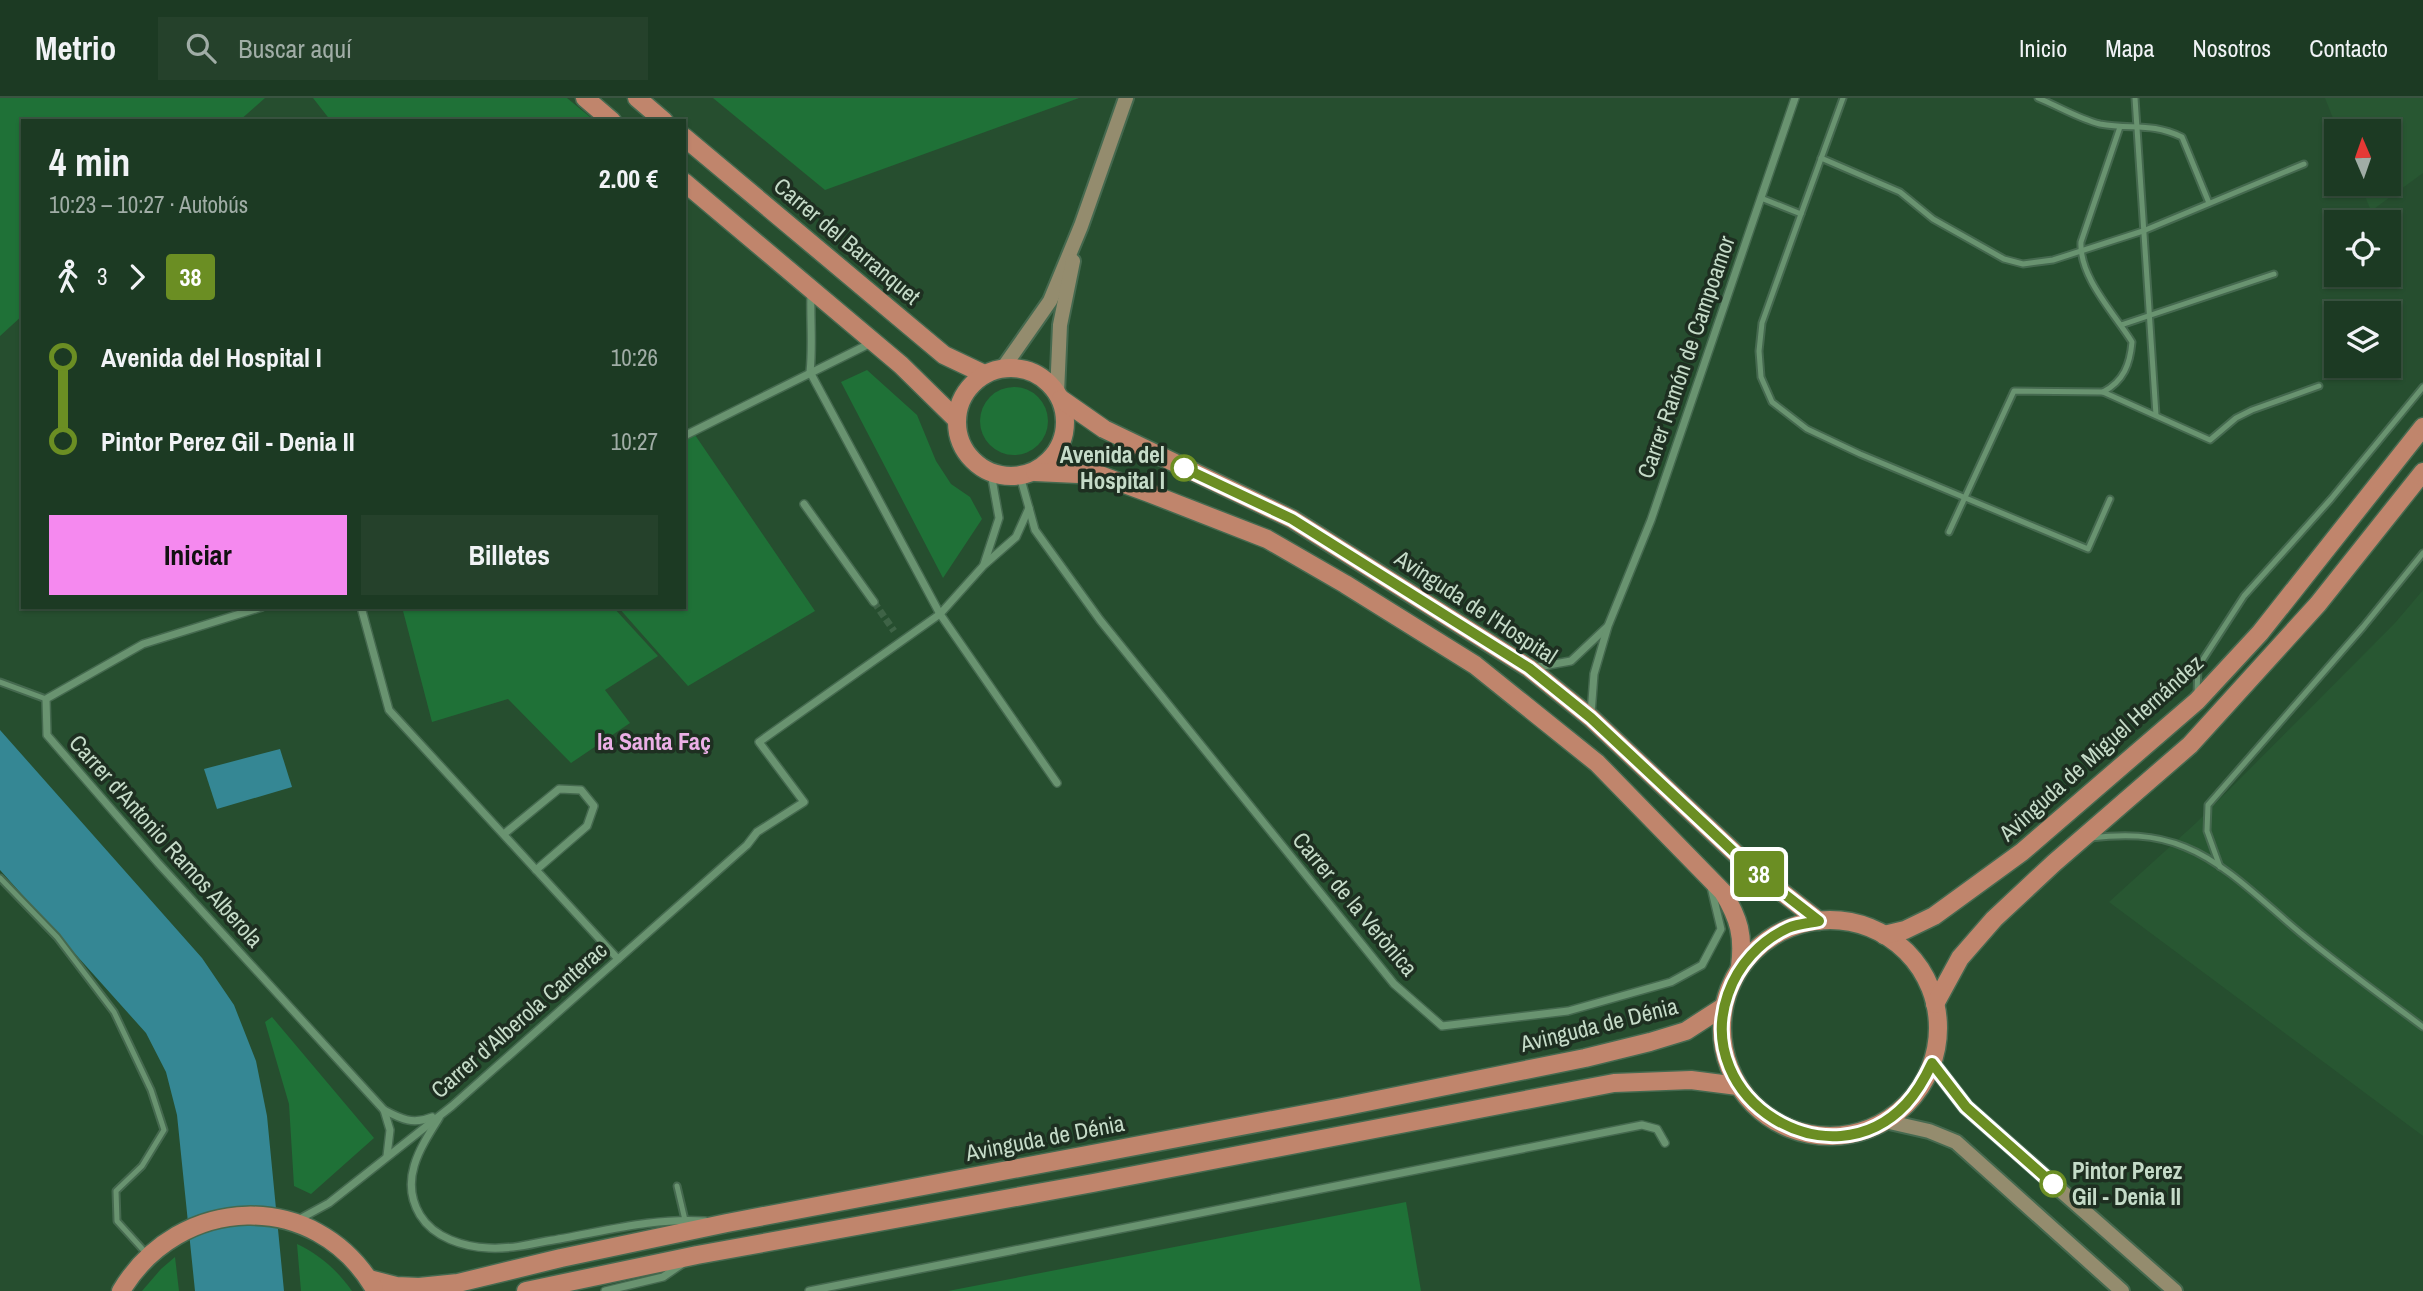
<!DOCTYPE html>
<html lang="es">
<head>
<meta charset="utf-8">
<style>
  body { margin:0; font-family:"Archivo Narrow",sans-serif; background:#25412b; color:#f1f3f6; height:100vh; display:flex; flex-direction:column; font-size:26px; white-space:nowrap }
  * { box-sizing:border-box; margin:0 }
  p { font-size:23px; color:#a0ada6 }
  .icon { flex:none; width:38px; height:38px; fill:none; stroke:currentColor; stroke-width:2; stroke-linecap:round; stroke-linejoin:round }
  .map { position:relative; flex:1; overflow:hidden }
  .details { position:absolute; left:21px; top:21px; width:665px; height:490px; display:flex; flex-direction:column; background:#1c3a23; border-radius:0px; box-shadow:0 2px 5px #0004,0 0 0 2px #3a5441 }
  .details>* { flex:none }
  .badge { padding:0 14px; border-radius:5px; font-size:24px; line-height:46px }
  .needle { width:46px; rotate:358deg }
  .fabs { position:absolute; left:2324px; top:21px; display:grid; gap:14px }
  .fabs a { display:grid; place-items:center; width:77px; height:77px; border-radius:0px; background:#1c3a23; box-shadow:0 2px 5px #0004,0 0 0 2px #3a5441; font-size:35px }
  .map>.badge { position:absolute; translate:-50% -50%; box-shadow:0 0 0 4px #fff }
  .legs { display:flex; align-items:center; gap:10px; height:77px; padding:0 28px; font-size:23px }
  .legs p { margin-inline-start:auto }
  .overview { display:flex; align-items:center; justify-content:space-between; height:119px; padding:0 28px }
  h1 { font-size:38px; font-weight:700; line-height:52px }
  .action { display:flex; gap:14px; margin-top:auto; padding:14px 28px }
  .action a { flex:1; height:80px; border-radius:0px; background:#f589ef; color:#111; font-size:28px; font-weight:700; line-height:80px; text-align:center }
  .action a+a { background:#25412b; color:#f1f3f6 }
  ul { padding:0 28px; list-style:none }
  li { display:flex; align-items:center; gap:24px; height:84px; font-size:26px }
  li i { display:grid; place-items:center; width:10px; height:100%; margin:0 9px; background:currentColor }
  li i::after { content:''; width:18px; height:18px; margin:-9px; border:5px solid; border-radius:50%; background:#1c3a23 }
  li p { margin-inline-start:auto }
  li:first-child i { background:linear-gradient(#0000 50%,currentColor 0) }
  li:last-child i { background:linear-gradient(currentColor 50%,#0000 0) }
  header { display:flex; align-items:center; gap:42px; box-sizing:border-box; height:98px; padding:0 35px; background:#1c3a23; border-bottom:2px solid #3a5441 }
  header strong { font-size:33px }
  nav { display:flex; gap:38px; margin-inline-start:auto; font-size:24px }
  .search { width:490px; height:63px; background:#25412b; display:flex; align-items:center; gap:18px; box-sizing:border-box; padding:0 24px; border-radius:0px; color:#a0ada6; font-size:26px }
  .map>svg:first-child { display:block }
  .built { fill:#285732 }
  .green { fill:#1f7137 }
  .water { fill:#358794 }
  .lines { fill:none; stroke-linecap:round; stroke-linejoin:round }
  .street-tunnel { stroke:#3e6346; stroke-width:7; stroke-dasharray:7 3.5; stroke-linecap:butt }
  .lane-casing { stroke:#45694f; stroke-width:9 }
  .street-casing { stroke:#45694f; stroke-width:10 }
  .secondary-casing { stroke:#45694f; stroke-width:18 }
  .primary-casing { stroke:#45694f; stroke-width:21 }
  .lane { stroke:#699370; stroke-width:5 }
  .street { stroke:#699370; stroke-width:7 }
  .secondary { stroke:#948c6e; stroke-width:14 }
  .primary { stroke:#c0856c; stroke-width:18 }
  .line-1-casing { stroke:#fff; stroke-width:16 }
  .line-1 { stroke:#6b8e23; stroke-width:10 }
  .stop-1-dot { fill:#fff; stroke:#6b8e23; stroke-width:3.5 }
  .labels { text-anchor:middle; stroke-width:7; stroke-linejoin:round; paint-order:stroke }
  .street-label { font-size:23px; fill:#c5dbc8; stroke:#1e2f21 }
  .stop-label { font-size:23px; font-weight:bold; fill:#c5dbc8; stroke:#1e2f21; text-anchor:end }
  .neighbourhood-label { font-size:24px; font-weight:bold; fill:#ebafe6; stroke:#1e2f21 }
</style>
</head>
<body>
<header>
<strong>Metrio</strong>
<div class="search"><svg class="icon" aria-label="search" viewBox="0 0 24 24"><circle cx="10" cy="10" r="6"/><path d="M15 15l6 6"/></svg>Buscar aquí</div>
<nav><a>Inicio</a><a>Mapa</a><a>Nosotros</a><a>Contacto</a></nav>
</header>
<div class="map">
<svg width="2423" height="1193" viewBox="0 0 2423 1193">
  <rect width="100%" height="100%" fill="#264e2f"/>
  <g class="built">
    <path d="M2325 0H2423V75L2371 113 2360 86H2389V33H2338Z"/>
    <path d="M2423 492V1038L2109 804 2196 725 2395 525Z"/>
  </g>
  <g class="green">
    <path d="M0 0H265L239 23H23V217L0 238Z"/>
    <path d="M313 0H567L595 23H331Z"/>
    <path d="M713 0H1079L825 92Z"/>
    <path d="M867 272 917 317 936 363 951 386 970 399 982 421 943 480 841 284Z"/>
    <circle cx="1014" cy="323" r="34"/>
    <path d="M693 334 815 513 688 588 618 509H684V338Z"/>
    <path d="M402 509H613L658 558 605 592 630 625 571 665 508 601 432 624Z"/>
    <path d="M272 919 374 1040 311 1096 294 1088 289 1006 265 924Z"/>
    <path d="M1406 1104 1421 1193H948Z"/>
    <path d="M297 1146C320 1157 337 1172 352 1193H301Z"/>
    <path d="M175 1159 179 1193H142L161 1171Z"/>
  </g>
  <g class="water">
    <path d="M0 632 202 860 234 907 256 963 267 1018 284 1193H195L177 1017 166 974 146 935 0 772Z"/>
    <path d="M280 651 292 689 217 711 204 671Z"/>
  </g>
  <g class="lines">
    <path class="street-tunnel" d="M874 504 894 533"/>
    <defs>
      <g id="lane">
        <path d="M2038 0C2058 8 2079 21 2100 26 2132 32 2150 24 2182 39L2209 105"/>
        <path d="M2135 0 2156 317"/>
        <path d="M1821 60 1900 94 1933 121 2004 161 2023 166 2053 162 2143 133 2304 66"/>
        <path d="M1761 100 1801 116 1762 225 1759 253 1761 279 1772 304 1807 331 1860 356 2088 451 2110 401"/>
        <path d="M1801 116 1843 0"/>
        <path d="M2121 227 2274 176"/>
        <path d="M2103 294C2124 283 2130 266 2132 244 2114 215 2079 179 2081 144L2120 29"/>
        <path d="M1949 434 2014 293 2103 294 2210 342 2236 320 2252 312 2319 288"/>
        <path d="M0 584 46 601"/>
        <path d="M2197 595 2198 569 2244 498 2331 401 2423 289"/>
        <path d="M2091 740C2123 736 2154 736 2185 749 2228 766 2268 809 2304 838 2343 870 2383 899 2423 929"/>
        <path d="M2220 769 2207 733 2208 707 2363 529 2423 455"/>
        <path d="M0 780 57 839 114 914 151 992 164 1032 142 1068 116 1093 117 1123 146 1155"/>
        <path d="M677 1088 685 1122"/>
      </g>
      <g id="street">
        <path d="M811 195C810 222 813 247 810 274L940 516 1057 685"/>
        <path d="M684 338 873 244"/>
        <path d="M804 406 874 504"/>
        <path d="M1029 410 1035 432 1100 522 1394 886 1442 928 1568 913 1671 884 1702 867 1721 831 1711 789"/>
        <path d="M984 466 999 420 991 375"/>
        <path d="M262 509 143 546 46 601 47 637 158 765 384 1012 390 1032 387 1058"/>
        <path d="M361 509 389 612 618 861"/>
        <path d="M1532 570 1571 563 1607 529"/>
        <path d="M1591 616 1594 576 1608 528 1651 422 1795 0"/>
        <path d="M504 736 559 691 581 692 594 708 587 728 536 772"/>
        <path d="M384 1012C401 1021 413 1027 432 1019"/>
        <path d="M439 1020C420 1050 399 1082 420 1117 434 1140 464 1149 489 1150 509 1151 528 1147 547 1143 598 1135 653 1119 705 1123"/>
        <path d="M296 1123 329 1105 452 1008 747 747 757 734 804 704 759 644 940 516 984 467 1016 439 1029 410 1020 378"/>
        <path d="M605 1193 663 1179 682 1166"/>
        <path d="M809 1193 1642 1027 1657 1031 1665 1045"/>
      </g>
      <g id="secondary">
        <path d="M1003 270 1050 203 1081 128 1126 0"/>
        <path d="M1057 295 1060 227 1073 163"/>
        <path d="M1932 965 1966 1009 2175 1193"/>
        <path d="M1885 1023 1929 1033 1956 1044 2122 1193"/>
      </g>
      <g id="primary">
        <path d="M585 0 612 23"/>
        <path d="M637 0 664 23"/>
        <path d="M684 39 944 257 984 276"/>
        <path d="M684 84 901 267 956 321"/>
        <circle cx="1011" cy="324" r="54"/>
        <path d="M1061 301 1104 331 1292 421 1529 570 1591 620 1751 770 1819 823"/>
        <path d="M1035 374 1100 377 1149 395 1267 441 1345 486 1475 567 1597 665 1723 794C1739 821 1744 837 1740 869"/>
        <circle cx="1830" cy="930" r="108"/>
        <path d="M1884 837 1905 832 1934 818 2022 754 2197 603 2260 535 2423 329"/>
        <path d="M1935 906 1960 860 1994 821 2054 765 2190 647 2318 506 2423 374"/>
        <path d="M369 1181 396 1188 419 1189 458 1185 561 1160 727 1125 1342 1009 1585 960 1650 944 1686 933 1723 909"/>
        <path d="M121 1193C179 1096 315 1090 374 1190"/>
        <path d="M526 1193 697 1157 1093 1085 1614 985 1691 982 1738 988"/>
      </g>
    </defs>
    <use href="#lane" class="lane-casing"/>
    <use href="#street" class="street-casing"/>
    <use href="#secondary" class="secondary-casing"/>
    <use href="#primary" class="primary-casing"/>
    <use href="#lane" class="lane"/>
    <use href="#street" class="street"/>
    <use href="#secondary" class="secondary"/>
    <use href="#primary" class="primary"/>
  </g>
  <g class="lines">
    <defs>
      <path id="line-1" d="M1184 370 1292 421 1529 570 1591 620 1751 770 1819 823C1809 825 1797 826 1788 830 1760 843 1738 867 1728 896 1691 1002 1830 1087 1906 1006 1918 993 1925 980 1932 965L1966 1009 2053 1086"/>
    </defs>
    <use href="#line-1" class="line-1-casing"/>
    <use href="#line-1" class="line-1"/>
  </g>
  <g class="stop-1-dot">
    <circle cx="1184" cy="370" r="12"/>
    <circle cx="2053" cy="1086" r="12"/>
  </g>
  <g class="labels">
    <g class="street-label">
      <text transform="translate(847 143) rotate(40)" y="8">Carrer del Barranquet</text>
      <text transform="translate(1686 259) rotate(-71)" y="8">Carrer Ramón de Campoamor</text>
      <text transform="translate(1476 509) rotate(33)" y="8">Avinguda de l'Hospital</text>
      <text transform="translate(2101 650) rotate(-42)" y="8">Avinguda de Miguel Hernández</text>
      <text transform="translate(166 743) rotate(48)" y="8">Carrer d'Antonio Ramos Alberola</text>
      <text transform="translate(1355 806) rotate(50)" y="8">Carrer de la Verònica</text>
      <text transform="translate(519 922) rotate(-41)" y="8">Carrer d'Alberola Canterac</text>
      <text transform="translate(1599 927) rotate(-14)" y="8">Avinguda de Dénia</text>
      <text transform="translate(1045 1040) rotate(-11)" y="8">Avinguda de Dénia</text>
    </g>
    <g class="stop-label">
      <text x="1165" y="365">Avenida del<tspan x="1165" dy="26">Hospital I</tspan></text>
      <text x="2072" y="1081" text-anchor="start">Pintor Perez<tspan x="2072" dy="26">Gil - Denia II</tspan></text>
    </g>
    <g class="neighbourhood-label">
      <text x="654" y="652">la Santa Faç</text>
    </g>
  </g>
</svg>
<div class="fabs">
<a><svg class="needle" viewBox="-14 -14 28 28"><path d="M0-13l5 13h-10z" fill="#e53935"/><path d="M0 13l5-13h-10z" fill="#a0ada6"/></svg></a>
<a><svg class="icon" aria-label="locate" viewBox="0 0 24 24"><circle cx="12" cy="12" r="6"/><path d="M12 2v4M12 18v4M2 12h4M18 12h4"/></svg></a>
<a><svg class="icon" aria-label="layers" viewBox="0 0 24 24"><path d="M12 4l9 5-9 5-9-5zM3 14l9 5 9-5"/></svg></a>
</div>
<b class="badge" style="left:1759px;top:776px;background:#6b8e23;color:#fff">38</b>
<section class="details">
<div class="overview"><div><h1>4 min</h1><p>10:23 – 10:27 · Autobús</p></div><b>2.00 €</b></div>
<div class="legs"><svg class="icon" aria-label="walk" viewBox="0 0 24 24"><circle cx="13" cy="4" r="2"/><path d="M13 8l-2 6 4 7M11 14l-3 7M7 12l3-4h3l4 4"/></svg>3<svg class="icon" aria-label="forward" viewBox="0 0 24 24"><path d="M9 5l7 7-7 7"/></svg><b class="badge" style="background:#6b8e23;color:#fff">38</b></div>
<ul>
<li><i style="color:#6b8e23"></i><b>Avenida del Hospital I</b><p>10:26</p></li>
<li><i style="color:#6b8e23"></i><b>Pintor Perez Gil - Denia II</b><p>10:27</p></li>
</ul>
<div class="action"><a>Iniciar</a><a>Billetes</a></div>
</section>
</div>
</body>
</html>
